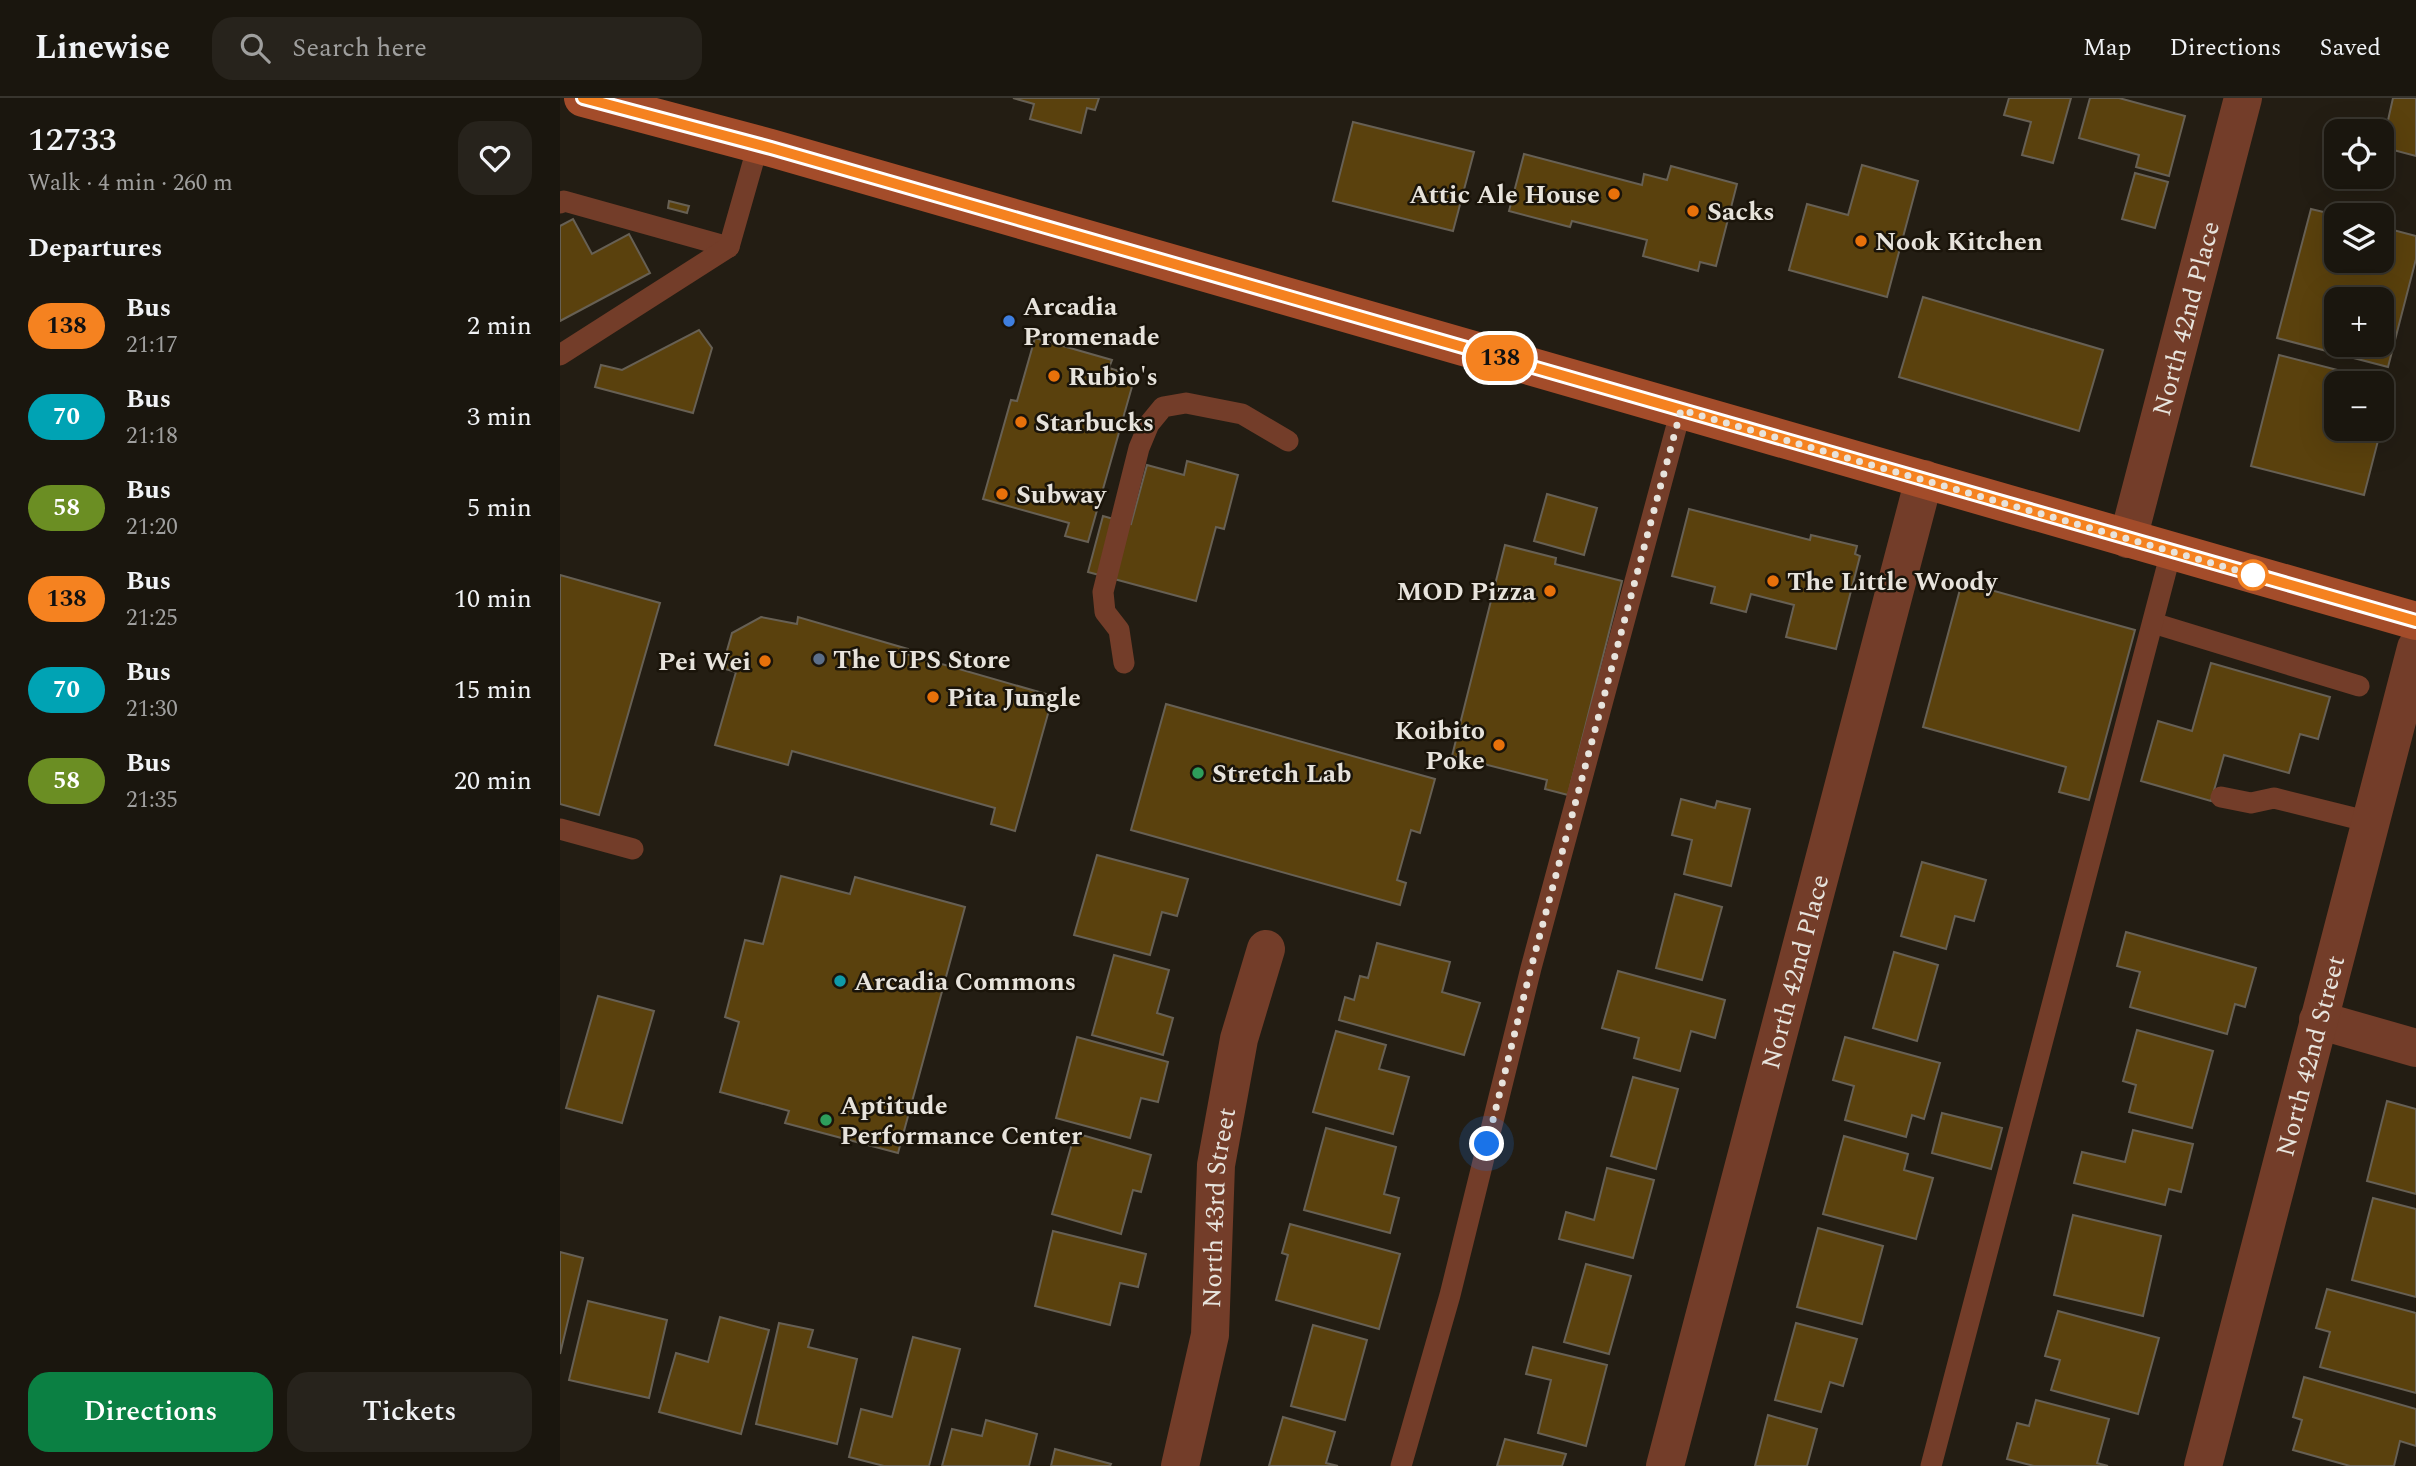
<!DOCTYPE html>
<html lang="en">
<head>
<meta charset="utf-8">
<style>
  body { margin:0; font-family:Spectral,serif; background:#27231c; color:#f1f3f6; height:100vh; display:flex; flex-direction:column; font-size:26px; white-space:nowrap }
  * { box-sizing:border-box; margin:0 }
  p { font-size:23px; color:#9f9f9e }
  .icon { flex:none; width:38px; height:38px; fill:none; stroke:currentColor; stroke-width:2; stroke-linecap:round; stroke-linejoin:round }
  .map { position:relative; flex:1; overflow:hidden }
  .details { display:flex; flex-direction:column; background:#1a160e; width:560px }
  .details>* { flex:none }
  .badge { padding:0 14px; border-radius:23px; font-size:24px; line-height:46px }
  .tools { position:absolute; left:1764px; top:21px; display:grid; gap:14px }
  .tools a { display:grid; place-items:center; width:70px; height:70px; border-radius:14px; background:#1a160e; box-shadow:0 7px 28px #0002,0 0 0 2px #38352e; font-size:35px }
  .you { position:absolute; width:35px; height:35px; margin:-18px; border:5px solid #fff; border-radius:50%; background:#1a73e8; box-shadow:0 0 0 10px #1a73e833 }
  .map>.badge { position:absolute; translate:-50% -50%; box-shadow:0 0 0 4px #fff }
  h2 { padding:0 28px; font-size:26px; line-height:63px }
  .round { display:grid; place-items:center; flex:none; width:74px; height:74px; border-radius:21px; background:#27231c }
  .head { display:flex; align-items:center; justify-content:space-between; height:119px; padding:0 28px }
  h1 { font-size:33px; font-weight:600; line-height:52px }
  .button { display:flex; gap:14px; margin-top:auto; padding:14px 28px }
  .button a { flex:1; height:80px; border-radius:21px; background:#0b8043; color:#fff; font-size:28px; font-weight:600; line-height:80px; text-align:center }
  .button a+a { background:#27231c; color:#f1f3f6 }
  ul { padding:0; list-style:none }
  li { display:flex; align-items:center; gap:21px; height:91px; padding:0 28px }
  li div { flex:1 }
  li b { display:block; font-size:26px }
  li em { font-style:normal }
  li .badge { min-width:77px; font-weight:700; text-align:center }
  header { display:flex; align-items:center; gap:42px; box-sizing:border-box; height:98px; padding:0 35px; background:#1a160e; border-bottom:2px solid #38352e }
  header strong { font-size:33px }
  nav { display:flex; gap:38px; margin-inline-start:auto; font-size:24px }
  .search { width:490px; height:63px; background:#27231c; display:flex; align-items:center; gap:18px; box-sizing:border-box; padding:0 24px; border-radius:21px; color:#9f9f9e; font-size:26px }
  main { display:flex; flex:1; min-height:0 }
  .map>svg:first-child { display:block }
  .building { fill:#5a410d; stroke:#676054; stroke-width:2; fill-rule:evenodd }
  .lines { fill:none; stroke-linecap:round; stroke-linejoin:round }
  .service { stroke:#733d29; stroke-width:21 }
  .minor { stroke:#733d29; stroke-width:38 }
  .secondary { stroke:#a34c2a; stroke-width:38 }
  .line-casing { stroke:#fff; stroke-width:16 }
  .line { stroke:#f58220; stroke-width:10 }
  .walk { stroke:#e7e3dc; stroke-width:7; stroke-dasharray:0 12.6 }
  .food-dot { fill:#e8710a; stroke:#1a140a; stroke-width:2.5 }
  .shop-dot { fill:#3f7fe0; stroke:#1a140a; stroke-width:2.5 }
  .stop-dot { fill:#fff; stroke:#f58220; stroke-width:3.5 }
  .service-dot { fill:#5c6f8a; stroke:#1a140a; stroke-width:2.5 }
  .leisure-dot { fill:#2e9e5b; stroke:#1a140a; stroke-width:2.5 }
  .culture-dot { fill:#0f9aa8; stroke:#1a140a; stroke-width:2.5 }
  .labels { text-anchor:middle; stroke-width:5; stroke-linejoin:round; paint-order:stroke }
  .poi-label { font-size:26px; font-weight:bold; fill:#e7e3dc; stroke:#1a140a; text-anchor:start }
  .street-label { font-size:26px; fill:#e7e3dc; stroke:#1a140a }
</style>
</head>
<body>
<header>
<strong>Linewise</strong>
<div class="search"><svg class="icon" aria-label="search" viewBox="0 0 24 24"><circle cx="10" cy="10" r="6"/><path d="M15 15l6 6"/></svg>Search here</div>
<nav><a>Map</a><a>Directions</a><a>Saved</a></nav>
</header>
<main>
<section class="details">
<div class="head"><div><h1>12733</h1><p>Walk · 4 min · 260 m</p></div><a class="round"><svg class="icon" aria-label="heart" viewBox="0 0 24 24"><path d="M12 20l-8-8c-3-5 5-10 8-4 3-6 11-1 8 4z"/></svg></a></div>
<h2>Departures</h2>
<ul>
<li><span class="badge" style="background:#f58220;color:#111">138</span><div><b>Bus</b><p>21:17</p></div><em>2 min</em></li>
<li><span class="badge" style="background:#00a3b4;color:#fff">70</span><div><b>Bus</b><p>21:18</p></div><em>3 min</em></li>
<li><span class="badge" style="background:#6b8e23;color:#fff">58</span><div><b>Bus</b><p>21:20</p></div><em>5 min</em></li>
<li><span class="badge" style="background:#f58220;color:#111">138</span><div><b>Bus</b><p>21:25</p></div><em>10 min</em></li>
<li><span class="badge" style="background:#00a3b4;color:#fff">70</span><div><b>Bus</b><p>21:30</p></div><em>15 min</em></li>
<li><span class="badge" style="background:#6b8e23;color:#fff">58</span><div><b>Bus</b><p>21:35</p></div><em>20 min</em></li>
</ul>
<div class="button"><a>Directions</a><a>Tickets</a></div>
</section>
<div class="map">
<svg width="1856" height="1368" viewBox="0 0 1856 1368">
  <rect width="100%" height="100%" fill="#231d13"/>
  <g class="building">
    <path d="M453 0H539L535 12 527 10 521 35 470 21 474 6Z"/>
    <path d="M1449 0H1511L1493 65 1462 57 1471 24 1444 17Z"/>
    <path d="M1530 0H1559L1625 18 1609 78 1576 69 1579 57 1519 40Z"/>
    <path d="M1833 0H1856V58L1822 49Z"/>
    <path d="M793 24 914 54 893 133 773 103Z"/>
    <path d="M964 56 1082 87 1084 76 1107 82 1111 68 1177 86 1156 168 1140 164 1138 173 1083 158 1087 142 1012 123 1010 129 949 113Z"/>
    <path d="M1302 67 1358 83 1327 199 1229 172 1247 106 1288 117Z"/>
    <path d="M1575 75 1608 84 1595 130 1562 121Z"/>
    <path d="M109 103 129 108 127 115 108 110Z"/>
    <path d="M1751 111 1776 117V163H1822V129L1856 138V161L1828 269 1717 240ZM1776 201H1822V247H1776Z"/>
    <path d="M13 121 32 156 69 136 90 175 0 223V128Z"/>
    <path d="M1363 199 1543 252 1519 333 1339 279Z"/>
    <path d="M139 232 152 250 133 315 35 289 41 267 62 272Z"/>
    <path d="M475 240 552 262 549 270 575 278 528 444 505 438 509 425 423 401 451 302 457 303Z"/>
    <path d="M1719 257 1832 286 1822 328V285H1776V331H1821L1804 397 1691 368Z"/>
    <path d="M627 363 678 377 664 431 656 429 636 503 528 474 543 418 571 426 587 367 624 377Z"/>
    <path d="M987 396 1037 410 1024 457 974 443Z"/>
    <path d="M1129 411 1250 442 1251 437 1297 448 1295 456 1300 458 1276 551 1226 539 1234 507 1191 496 1186 514 1151 505 1155 489 1112 478Z"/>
    <path d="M945 447 996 460 995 466 1062 483 1008 697 985 691 987 682 892 658Z"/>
    <path d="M0 477 100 505 39 717 0 706Z"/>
    <path d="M1402 484 1575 532 1529 702 1499 694 1506 669 1363 629Z"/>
    <path d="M201 519 237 526 238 519 348 551 347 556 493 598 455 733 431 726 435 710 232 653 228 667 155 647 176 574 162 570 172 535Z"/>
    <path d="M1651 565 1770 599 1758 641 1740 636 1729 675 1664 657 1651 703 1581 683 1598 623 1632 633Z"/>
    <path d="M606 606 875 681 860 735 851 732 837 782 846 785 840 807 571 732Z"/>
    <path d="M1121 701 1155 710 1157 703 1190 711 1171 788 1124 776 1132 742 1112 737Z"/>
    <path d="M537 757 628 781 617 818 602 814 590 857 514 837Z"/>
    <path d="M1362 764 1426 782 1414 823 1395 818 1386 851 1341 838Z"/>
    <path d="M221 778 290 796 295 779 405 809 338 1055 225 1025 229 1013 160 994 179 924 165 919 185 842 203 846Z"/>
    <path d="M1115 796 1162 809 1142 882 1096 870Z"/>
    <path d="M1566 834 1696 870 1685 909 1675 906 1667 936 1570 909 1580 874 1557 868Z"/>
    <path d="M817 845 890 864 882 894 920 905 904 957 779 922 785 899 794 902 800 878 808 880Z"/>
    <path d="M1334 854 1378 867 1357 943 1313 930Z"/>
    <path d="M554 857 609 872 597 915 613 920 603 957 532 937Z"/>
    <path d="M1058 873 1165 902 1155 940 1131 933 1120 973 1074 960 1079 940 1042 930Z"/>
    <path d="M38 898 94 913 62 1025 6 1010Z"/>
    <path d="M1577 932 1653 953 1632 1030 1569 1014 1576 987 1563 983Z"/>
    <path d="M776 933 826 947 819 971 849 979 833 1036 753 1014Z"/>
    <path d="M517 939 608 964 598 1004 581 1000 570 1040 496 1020Z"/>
    <path d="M1285 939 1380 965 1364 1021 1352 1017 1346 1039 1285 1022 1294 988 1273 982Z"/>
    <path d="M1073 979 1118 991 1096 1071 1051 1058Z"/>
    <path d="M1827 1003 1856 1011V1096L1807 1083Z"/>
    <path d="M1382 1015 1442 1030 1431 1071 1372 1055Z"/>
    <path d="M766 1030 836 1049 824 1096 839 1100 830 1135 744 1112Z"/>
    <path d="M1573 1032 1633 1046 1621 1094 1609 1091 1605 1107 1514 1085 1522 1054 1565 1064Z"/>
    <path d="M515 1035 591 1057 581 1094 573 1092 561 1136 492 1116Z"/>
    <path d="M1284 1038 1348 1056 1344 1072 1373 1080 1356 1141 1263 1116Z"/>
    <path d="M1047 1070 1094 1082 1073 1160 999 1141 1006 1114 1034 1122Z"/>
    <path d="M1813 1100 1856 1111V1199L1792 1182Z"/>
    <path d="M1513 1117 1601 1138 1583 1218 1494 1197Z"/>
    <path d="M730 1126 840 1156 819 1231 716 1202 728 1157 722 1155Z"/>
    <path d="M1258 1130 1323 1148 1302 1226 1237 1209Z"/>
    <path d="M493 1133 586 1156 578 1189 560 1185 550 1227 475 1208Z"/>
    <path d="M0 1154 23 1160 0 1256Z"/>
    <path d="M1026 1166 1071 1178 1049 1256 1004 1244Z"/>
    <path d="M1767 1191 1856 1215V1295L1760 1269 1770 1234 1756 1230Z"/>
    <path d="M28 1203 107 1222 89 1300 9 1282Z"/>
    <path d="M1498 1213 1599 1240 1578 1316 1491 1292 1500 1262 1485 1258Z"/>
    <path d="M160 1219 209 1232 181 1336 99 1314 116 1255 148 1264Z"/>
    <path d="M219 1225 253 1232 248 1249 297 1261 277 1346 196 1326Z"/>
    <path d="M1236 1225 1297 1241 1283 1288 1270 1284 1261 1314 1215 1302Z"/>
    <path d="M753 1227 807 1242 785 1322 731 1308Z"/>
    <path d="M353 1239 400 1251 369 1368H324L289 1359 301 1311 332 1319Z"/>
    <path d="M973 1249 1047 1267 1026 1348 978 1335 991 1282 966 1276Z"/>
    <path d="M1744 1279 1856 1311V1348L1840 1343 1834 1368H1790L1733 1352 1742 1322 1733 1319Z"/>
    <path d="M1476 1302 1549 1321 1537 1365 1548 1368H1474L1447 1361 1457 1325 1469 1328Z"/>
    <path d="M1208 1317 1257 1331 1247 1368H1195Z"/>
    <path d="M723 1319 775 1334 766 1365 778 1368H709Z"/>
    <path d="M426 1322 477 1336 469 1368H382L392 1331 422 1338Z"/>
    <path d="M945 1341 1006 1356 1002 1368H937Z"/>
    <path d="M495 1351 551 1366 550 1368H491Z"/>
  </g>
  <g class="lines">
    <g class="service">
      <path d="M0 105 4 103 169 149"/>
      <path d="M0 257 169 149 198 47"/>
      <path d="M1593 525 1799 588"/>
      <path d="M564 565 559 532 545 514 543 494 579 350 589 326 603 309 626 305 682 316 728 343"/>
      <path d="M1661 699 1691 705 1714 700 1810 724"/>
      <path d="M0 731 73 751"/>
      <path d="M841 1368 890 1197 971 870 1121 312"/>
      <path d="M1371 1368 1611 454"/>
    </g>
    <g class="minor">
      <path id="s1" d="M1568 441 1683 0"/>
      <path d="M1758 922 1856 950"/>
      <path id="s2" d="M620 1368 650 1237 656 1067 679 941 706 851"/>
      <path id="s3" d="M1105 1368 1364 381"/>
      <path id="s4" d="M1643 1368 1856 550"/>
    </g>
    <path class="secondary" d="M23 0 211 50 1856 523"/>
  </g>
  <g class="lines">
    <defs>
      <path id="line" d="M23 0 211 50 1856 523"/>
    </defs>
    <use href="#line" class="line-casing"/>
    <use href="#line" class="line"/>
    <path class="walk" d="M927 1046 971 870 1121 312 1693 477"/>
  </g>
  <g class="food-dot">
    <circle cx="1054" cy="96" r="7"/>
    <circle cx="1133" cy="113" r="7"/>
    <circle cx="1301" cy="143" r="7"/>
    <circle cx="494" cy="278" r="7"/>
    <circle cx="461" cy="324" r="7"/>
    <circle cx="442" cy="396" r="7"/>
    <circle cx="1213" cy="483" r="7"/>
    <circle cx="990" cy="493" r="7"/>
    <circle cx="205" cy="563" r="7"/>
    <circle cx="373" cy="599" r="7"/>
    <circle cx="939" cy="647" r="7"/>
  </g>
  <circle class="shop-dot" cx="449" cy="223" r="7"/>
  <circle class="stop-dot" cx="1693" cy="477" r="14"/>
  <circle class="service-dot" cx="259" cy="561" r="7"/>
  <g class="leisure-dot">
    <circle cx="638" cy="675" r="7"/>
    <circle cx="266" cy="1022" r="7"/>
  </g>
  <circle class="culture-dot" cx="280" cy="883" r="7"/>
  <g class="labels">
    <g class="poi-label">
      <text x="1040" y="105" text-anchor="end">Attic Ale House</text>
      <text x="1147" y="122">Sacks</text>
      <text x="1315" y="152">Nook Kitchen</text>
      <text x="463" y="217">Arcadia<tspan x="463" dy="30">Promenade</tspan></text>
      <text x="508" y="287">Rubio's</text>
      <text x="475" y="333">Starbucks</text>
      <text x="456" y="405">Subway</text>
      <text x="1227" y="492">The Little Woody</text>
      <text x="976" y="502" text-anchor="end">MOD Pizza</text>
      <text x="273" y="570">The UPS Store</text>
      <text x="191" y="572" text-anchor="end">Pei Wei</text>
      <text x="387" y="608">Pita Jungle</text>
      <text x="925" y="641" text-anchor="end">Koibito<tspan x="925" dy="30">Poke</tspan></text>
      <text x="652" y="684">Stretch Lab</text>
      <text x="294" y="892">Arcadia Commons</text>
      <text x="280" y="1016">Aptitude<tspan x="280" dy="30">Performance Center</tspan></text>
    </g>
    <g class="street-label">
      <text dy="9" stroke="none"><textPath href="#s1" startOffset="228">North 42nd Place</textPath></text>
      <text dy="9" stroke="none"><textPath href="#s3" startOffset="511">North 42nd Place</textPath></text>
      <text dy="9" stroke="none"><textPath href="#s4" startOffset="424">North 42nd Street</textPath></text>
      <text dy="9" stroke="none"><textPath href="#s2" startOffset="262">North 43rd Street</textPath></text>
    </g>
  </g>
</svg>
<div class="tools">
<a><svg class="icon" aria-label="locate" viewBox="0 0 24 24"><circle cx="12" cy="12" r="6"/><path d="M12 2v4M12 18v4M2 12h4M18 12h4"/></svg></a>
<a><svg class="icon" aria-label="layers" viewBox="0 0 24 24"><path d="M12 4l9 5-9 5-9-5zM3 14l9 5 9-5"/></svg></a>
<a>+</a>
<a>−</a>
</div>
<div class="you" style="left:927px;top:1046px"></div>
<b class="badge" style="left:940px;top:260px;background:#f58220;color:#111">138</b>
</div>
</main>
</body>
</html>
